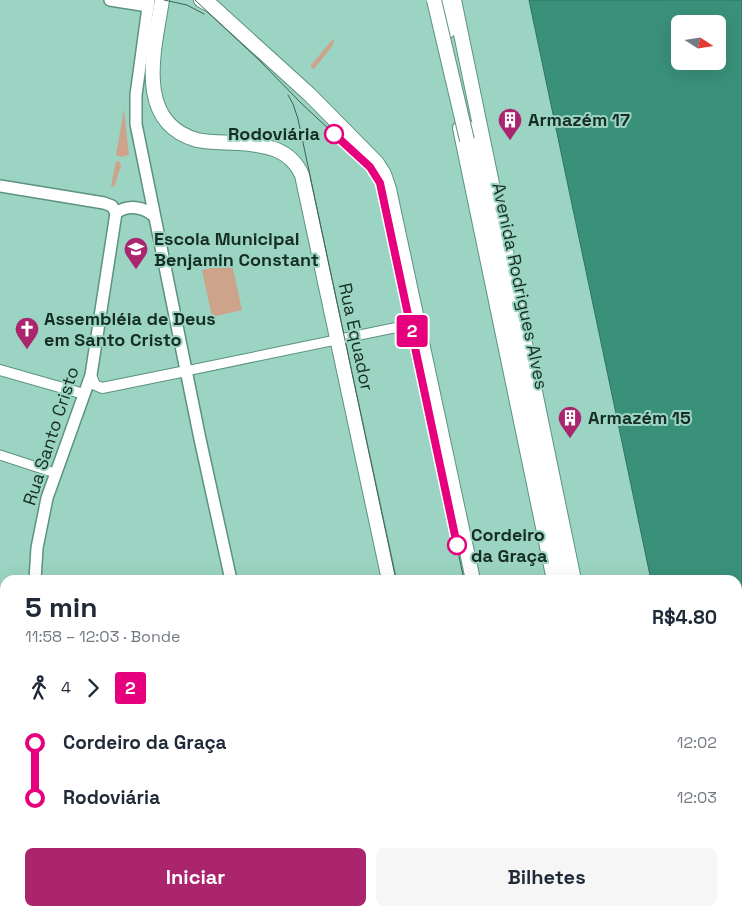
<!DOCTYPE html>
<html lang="pt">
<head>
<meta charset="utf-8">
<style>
  body { margin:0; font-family:"Space Grotesk",sans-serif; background:#f6f6f7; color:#1f2937; height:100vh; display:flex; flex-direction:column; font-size:19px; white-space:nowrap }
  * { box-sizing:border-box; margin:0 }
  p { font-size:16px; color:#747a83 }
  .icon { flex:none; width:28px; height:28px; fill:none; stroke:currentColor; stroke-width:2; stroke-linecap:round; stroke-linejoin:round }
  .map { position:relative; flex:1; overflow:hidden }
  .side { position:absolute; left:0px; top:575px; width:742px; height:341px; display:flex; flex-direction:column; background:#fff; border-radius:15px 15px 0 0; box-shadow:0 5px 20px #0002 }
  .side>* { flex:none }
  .badge { padding:0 10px; border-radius:4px; font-size:18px; line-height:32px }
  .needle { width:32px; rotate:102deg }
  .fabs { position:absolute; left:671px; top:15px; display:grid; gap:10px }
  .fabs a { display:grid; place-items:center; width:55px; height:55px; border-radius:8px; background:#fff; box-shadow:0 5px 20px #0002; font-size:25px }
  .map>.badge { position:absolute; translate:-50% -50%; box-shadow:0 0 0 2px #fff }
  .legs { display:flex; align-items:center; gap:8px; height:55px; padding:0 25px; font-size:16px }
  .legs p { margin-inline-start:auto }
  .headline { display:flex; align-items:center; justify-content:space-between; height:85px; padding:0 25px }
  h1 { font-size:28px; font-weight:600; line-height:38px }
  .cta { display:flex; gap:10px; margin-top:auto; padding:10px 25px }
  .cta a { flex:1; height:58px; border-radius:8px; background:#aa256e; color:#fff; font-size:20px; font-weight:600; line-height:58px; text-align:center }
  .cta a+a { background:#f6f6f7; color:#1f2937 }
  ul { padding:0 25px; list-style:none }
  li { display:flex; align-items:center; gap:18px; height:55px; font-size:19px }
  li i { display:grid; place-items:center; width:8px; height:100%; margin:0 6px; background:currentColor }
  li i::after { content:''; width:12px; height:12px; margin:-6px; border:4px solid; border-radius:50%; background:#fff }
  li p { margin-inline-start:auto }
  li:first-child i { background:linear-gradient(#0000 50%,currentColor 0) }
  li:last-child i { background:linear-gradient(currentColor 50%,#0000 0) }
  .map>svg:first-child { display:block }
  .green { fill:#cda48b }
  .water { fill:#3a917a; stroke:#2f7361; fill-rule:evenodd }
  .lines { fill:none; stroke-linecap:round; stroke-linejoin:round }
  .minor-casing { stroke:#5b9281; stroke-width:11 }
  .tertiary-casing { stroke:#5b9281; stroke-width:12 }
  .secondary-casing { stroke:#5b9281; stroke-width:14 }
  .primary-casing { stroke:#5b9281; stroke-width:16 }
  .trunk-casing { stroke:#5b9281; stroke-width:16 }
  .minor { stroke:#fff; stroke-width:9 }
  .tertiary { stroke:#fff; stroke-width:10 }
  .secondary { stroke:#fff; stroke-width:11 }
  .primary { stroke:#fff; stroke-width:14 }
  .trunk { stroke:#fff; stroke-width:14 }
  .tram { stroke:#3f6157; stroke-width:1 }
  .trunk-bridge-casing { stroke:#5b9281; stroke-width:16; stroke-linecap:butt }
  .trunk-bridge { stroke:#fff; stroke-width:14 }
  .line-1-casing { stroke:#fff; stroke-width:11 }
  .line-1 { stroke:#e6007e; stroke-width:8 }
  .stop-1-dot { fill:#fff; stroke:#e6007e; stroke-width:2.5 }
  .labels { text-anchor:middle; stroke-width:4; stroke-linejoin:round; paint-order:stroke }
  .poi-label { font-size:18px; font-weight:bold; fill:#162d26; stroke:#9bd4c2; text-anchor:start }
  .stop-label { font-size:18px; font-weight:bold; fill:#162d26; stroke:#9bd4c2; text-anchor:end }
  .street-label { font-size:18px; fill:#162d26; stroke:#9bd4c2 }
</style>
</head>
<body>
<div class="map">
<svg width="742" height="916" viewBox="0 0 742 916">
  <rect width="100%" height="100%" fill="#9bd4c2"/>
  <g class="green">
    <path d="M333 39 334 40 333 45 314 69 311 67V65Z"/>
    <path d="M124 109 129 155 121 157 116 155Z"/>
    <path d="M116 161 120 162 121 166 114 187 111 186Z"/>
    <path d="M232 264 242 310 212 317 202 270Z"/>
    <path d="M512 911H542L543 916H534Z"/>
  </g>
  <path class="water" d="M529 0H742V916H722L721 911H738V580H651ZM680 24H718V61H680Z"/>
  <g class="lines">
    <defs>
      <g id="minor">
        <path d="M186 371 418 323"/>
        <path d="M0 455 55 473"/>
        <path d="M0 627 5 625"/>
        <path d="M0 847 5 846"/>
        <path d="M299 911 300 916"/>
        <path d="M113 916 124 911"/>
        <path d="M449 916 452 911"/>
      </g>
      <g id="tertiary">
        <path d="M0 370 84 394"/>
        <path d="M91 375 95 385 102 388 186 371"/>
        <path d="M139 911 142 916"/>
      </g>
      <g id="secondary">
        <path d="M110 0 148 6"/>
        <path d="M149 0 136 95V124L200 439 231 580"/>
        <path d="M0 186 104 203 112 206 116 213"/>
        <path d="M116 213C128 204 144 207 154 216"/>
        <path d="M35 580 37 548 47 498 91 375 116 213"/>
      </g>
      <g id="primary">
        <path d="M201 0 212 6 310 95 377 163 384 174 389 189 473 580"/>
        <path d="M460 128 554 580"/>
        <path d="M239 143C265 145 290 148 302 175L389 580"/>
        <path d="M0 826 5 824"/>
        <path d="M0 839 5 837"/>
        <path d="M486 911 494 916"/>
        <path d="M554 911 556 916"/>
        <path d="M622 911 623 916"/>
      </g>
      <g id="trunk">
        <path d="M162 0C155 47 133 122 197 140 211 143 226 142 239 143"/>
        <path d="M441 0 448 31"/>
        <path d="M454 0 574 580"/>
        <path d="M468 128 563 580"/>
        <path d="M632 911 633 916"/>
        <path d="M644 911 645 916"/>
      </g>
    </defs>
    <use href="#minor" class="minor-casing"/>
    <use href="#tertiary" class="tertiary-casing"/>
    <use href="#secondary" class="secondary-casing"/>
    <use href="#primary" class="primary-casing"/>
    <use href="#trunk" class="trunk-casing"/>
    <use href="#minor" class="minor"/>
    <use href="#tertiary" class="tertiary"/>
    <use href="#secondary" class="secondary"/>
    <use href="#primary" class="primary"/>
    <use href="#trunk" class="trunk"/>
    <g class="tram">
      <path d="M164 0 187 5 204 14"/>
      <path d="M195 0 260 61 303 105 370 167 380 183 464 580"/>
      <path d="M288 95 293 104 298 119 396 580"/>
      <path d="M547 911 548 916"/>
      <path d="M457 916 460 911"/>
    </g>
    <defs>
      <path id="trunk-bridge" d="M434 0 467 140"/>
    </defs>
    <use href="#trunk-bridge" class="trunk-bridge-casing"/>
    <use href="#trunk-bridge" class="trunk-bridge"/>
  </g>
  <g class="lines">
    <defs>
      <path id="line-1" d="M334 134 370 167 380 183 457 545"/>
    </defs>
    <use href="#line-1" class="line-1-casing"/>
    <use href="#line-1" class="line-1"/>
  </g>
  <defs>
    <symbol id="building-pin" viewBox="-11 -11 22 30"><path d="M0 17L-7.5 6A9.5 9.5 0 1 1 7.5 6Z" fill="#aa256e" stroke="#9bd4c2"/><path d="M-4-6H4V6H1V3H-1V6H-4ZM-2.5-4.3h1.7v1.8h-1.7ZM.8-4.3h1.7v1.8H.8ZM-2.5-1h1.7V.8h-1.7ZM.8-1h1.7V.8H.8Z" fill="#fff"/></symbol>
    <symbol id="school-pin" viewBox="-11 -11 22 30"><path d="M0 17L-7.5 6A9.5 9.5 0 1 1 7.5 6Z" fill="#aa256e" stroke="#9bd4c2"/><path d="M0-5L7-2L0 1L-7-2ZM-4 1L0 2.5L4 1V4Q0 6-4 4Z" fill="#fff"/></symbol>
    <symbol id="church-pin" viewBox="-11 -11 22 30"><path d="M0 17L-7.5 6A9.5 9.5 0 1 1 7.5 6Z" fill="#aa256e" stroke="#9bd4c2"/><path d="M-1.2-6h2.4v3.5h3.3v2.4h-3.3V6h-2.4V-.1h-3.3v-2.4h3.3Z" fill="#fff"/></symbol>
  </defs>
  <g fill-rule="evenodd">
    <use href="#building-pin" x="496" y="106" width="28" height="38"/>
    <use href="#school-pin" x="122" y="235" width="28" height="38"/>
    <use href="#church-pin" x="13" y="315" width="28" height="38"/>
    <use href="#building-pin" x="556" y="404" width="28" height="38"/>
  </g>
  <g class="stop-1-dot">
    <circle cx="334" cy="134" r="9"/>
    <circle cx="457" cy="545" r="9"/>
  </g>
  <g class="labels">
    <g class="poi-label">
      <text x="528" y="126">Armazém 17</text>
      <text x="154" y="245">Escola Municipal<tspan x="154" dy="21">Benjamin Constant</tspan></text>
      <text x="44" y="325">Assembléia de Deus<tspan x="44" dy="21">em Santo Cristo</tspan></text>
      <text x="588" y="424">Armazém 15</text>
    </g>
    <g class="stop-label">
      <text x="320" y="140">Rodoviária</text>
      <text x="471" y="541" text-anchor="start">Cordeiro<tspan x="471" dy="21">da Graça</tspan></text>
    </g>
    <g class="street-label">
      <text transform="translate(520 286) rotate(78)" y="6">Avenida Rodrigues Alves</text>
      <text transform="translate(356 337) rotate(78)" y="6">Rua Equador</text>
      <text transform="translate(51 436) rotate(-72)" y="6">Rua Santo Cristo</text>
    </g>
  </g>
</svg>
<div class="fabs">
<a><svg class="needle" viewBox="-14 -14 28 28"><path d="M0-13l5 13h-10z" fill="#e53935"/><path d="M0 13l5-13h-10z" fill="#747a83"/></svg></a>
</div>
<b class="badge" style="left:412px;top:331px;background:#e6007e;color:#fff">2</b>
<section class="side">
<div class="headline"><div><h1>5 min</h1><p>11:58 – 12:03 · Bonde</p></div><b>R$4.80</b></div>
<div class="legs"><svg class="icon" aria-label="walk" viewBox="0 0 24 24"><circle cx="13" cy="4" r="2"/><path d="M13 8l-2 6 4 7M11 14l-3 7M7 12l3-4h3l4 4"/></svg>4<svg class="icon" aria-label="forward" viewBox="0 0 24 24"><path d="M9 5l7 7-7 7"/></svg><b class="badge" style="background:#e6007e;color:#fff">2</b></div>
<ul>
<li><i style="color:#e6007e"></i><b>Cordeiro da Graça</b><p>12:02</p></li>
<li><i style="color:#e6007e"></i><b>Rodoviária</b><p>12:03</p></li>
</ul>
<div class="cta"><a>Iniciar</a><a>Bilhetes</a></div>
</section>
</div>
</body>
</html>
